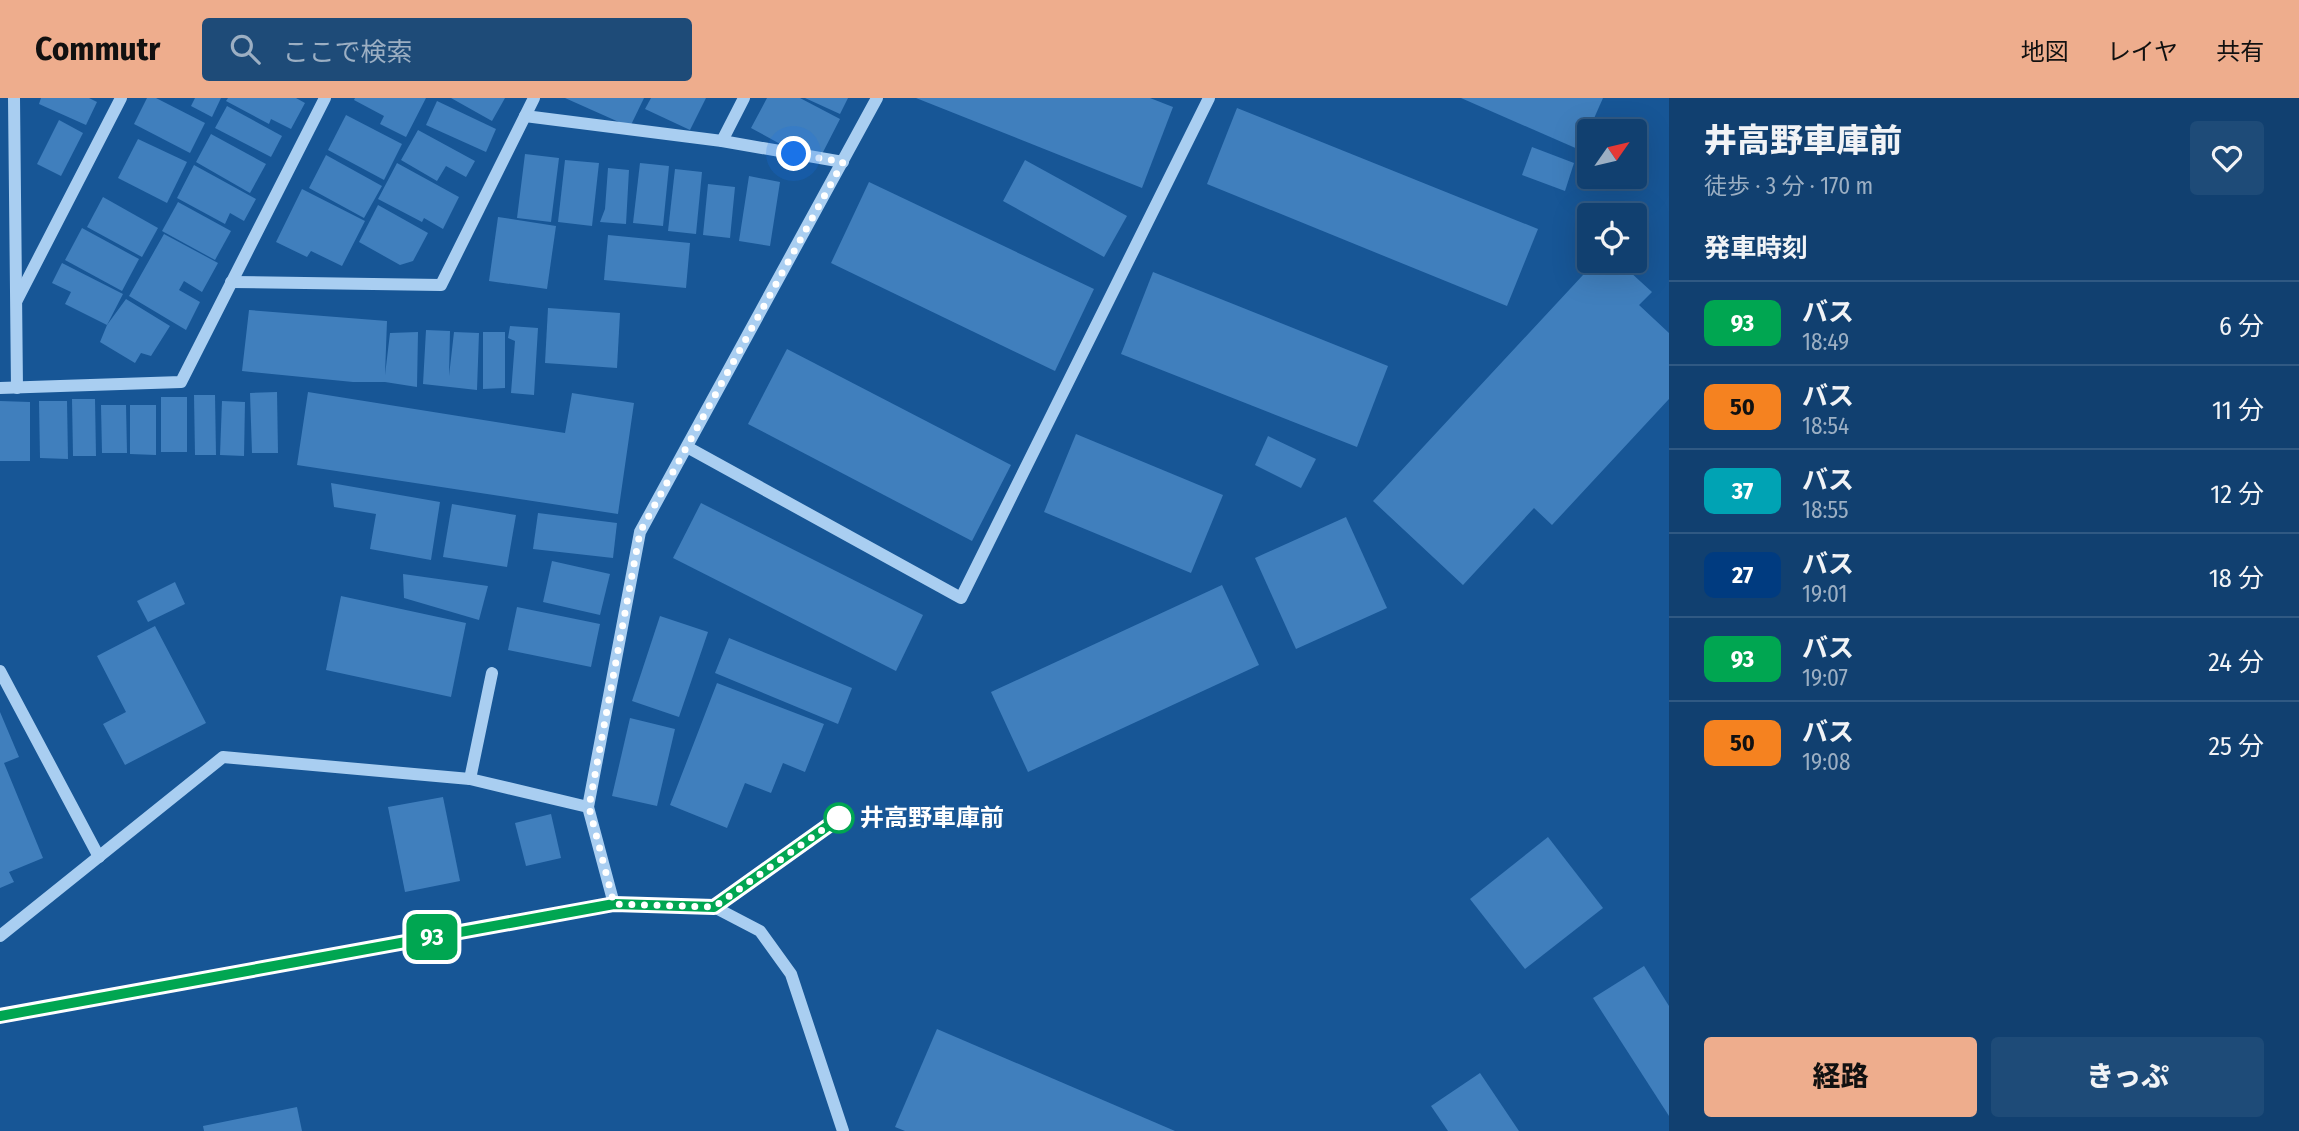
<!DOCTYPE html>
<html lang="ja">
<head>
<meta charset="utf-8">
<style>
  body { margin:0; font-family:"Fira Sans Condensed","Noto Sans JP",sans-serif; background:#1e4b78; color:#f1f3f6; height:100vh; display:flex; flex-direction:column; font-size:26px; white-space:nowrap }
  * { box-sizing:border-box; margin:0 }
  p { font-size:23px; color:#9cafc3 }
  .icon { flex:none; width:38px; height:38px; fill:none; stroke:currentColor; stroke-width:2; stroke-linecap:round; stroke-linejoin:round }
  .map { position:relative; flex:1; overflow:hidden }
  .drawer { display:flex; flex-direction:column; background:#114070; width:630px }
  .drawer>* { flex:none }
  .badge { padding:0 14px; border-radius:10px; font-size:24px; line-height:46px }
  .needle { width:46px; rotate:56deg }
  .tools { position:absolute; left:1577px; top:21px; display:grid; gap:14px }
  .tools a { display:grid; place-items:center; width:70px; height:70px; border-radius:7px; background:#114070; box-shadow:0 7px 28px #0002,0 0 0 2px #305983; font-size:35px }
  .you { position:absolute; width:35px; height:35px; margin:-18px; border:5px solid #fff; border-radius:50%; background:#1a73e8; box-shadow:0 0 0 10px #1a73e833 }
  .map>.badge { position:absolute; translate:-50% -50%; box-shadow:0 0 0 4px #fff }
  h2 { padding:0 35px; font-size:26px; line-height:63px }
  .round { display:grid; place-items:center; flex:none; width:74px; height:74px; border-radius:7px; background:#1e4b78 }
  .head { display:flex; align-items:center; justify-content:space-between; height:119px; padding:0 35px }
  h1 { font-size:33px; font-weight:800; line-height:52px }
  .action { display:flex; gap:14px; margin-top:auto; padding:14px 35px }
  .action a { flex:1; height:80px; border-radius:7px; background:#eead8d; color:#111; font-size:28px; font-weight:800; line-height:80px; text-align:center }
  .action a+a { background:#1e4b78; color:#f1f3f6 }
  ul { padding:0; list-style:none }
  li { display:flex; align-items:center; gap:21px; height:84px; padding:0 35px; border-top:2px solid #305983 }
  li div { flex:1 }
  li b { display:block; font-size:26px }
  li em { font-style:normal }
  li .badge { min-width:77px; font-weight:700; text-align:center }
  header { display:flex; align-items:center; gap:42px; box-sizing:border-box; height:98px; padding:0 35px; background:#eead8d; color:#111 }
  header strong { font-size:33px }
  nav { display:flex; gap:38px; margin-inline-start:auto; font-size:24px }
  .search { width:490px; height:63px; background:#1e4b78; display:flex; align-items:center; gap:18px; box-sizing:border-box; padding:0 24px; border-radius:7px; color:#9cafc3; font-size:26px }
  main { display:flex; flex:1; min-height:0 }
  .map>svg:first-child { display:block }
  .building { fill:#407fbd }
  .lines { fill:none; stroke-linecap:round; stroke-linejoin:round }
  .minor { stroke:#a9cef1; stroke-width:12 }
  .line-casing { stroke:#fff; stroke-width:16 }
  .line { stroke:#00a651; stroke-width:10 }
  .walk { stroke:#fff; stroke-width:7; stroke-dasharray:0 12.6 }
  .stop-dot { fill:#fff; stroke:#00a651; stroke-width:3.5 }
  .labels { text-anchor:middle; stroke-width:6; stroke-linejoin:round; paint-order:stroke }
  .stop-label { font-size:24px; font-weight:bold; fill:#fff; stroke:#175696; text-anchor:start }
</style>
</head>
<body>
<header>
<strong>Commutr</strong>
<div class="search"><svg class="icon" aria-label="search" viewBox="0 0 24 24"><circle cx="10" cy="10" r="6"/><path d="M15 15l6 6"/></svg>ここで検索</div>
<nav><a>地図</a><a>レイヤ</a><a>共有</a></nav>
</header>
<main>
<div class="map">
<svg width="1669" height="1033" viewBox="0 0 1669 1033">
  <rect width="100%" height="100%" fill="#175696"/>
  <g class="building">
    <path d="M41 0H89L97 4 86 27 39 6Z"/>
    <path d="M147 0H156L205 25 190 55 134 26Z"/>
    <path d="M195 0H221L212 19 191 8Z"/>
    <path d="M228 0H296L305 5 291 31 271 21 269 26 226 3Z"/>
    <path d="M355 0H426L406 39 380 26 384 18 354 2Z"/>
    <path d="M451 0H505L492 23Z"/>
    <path d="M565 0H644L630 29Z"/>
    <path d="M651 0H706L690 32 645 11Z"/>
    <path d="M767 0H800L840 21 821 58 797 45 793 53 751 30Z"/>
    <path d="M805 0H848L840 16Z"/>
    <path d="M916 0H1150L1173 9 1142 90Z"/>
    <path d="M1461 0H1603L1580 52Z"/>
    <path d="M437 3 496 31 486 54 426 27Z"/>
    <path d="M227 8 282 38 271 59 215 30Z"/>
    <path d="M1237 10 1538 131 1507 208 1207 86Z"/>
    <path d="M346 17 402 46 384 82 328 52Z"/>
    <path d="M59 22 83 35 61 78 37 66Z"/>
    <path d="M418 32 475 63 466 79 446 68 437 83 401 62Z"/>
    <path d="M211 36 266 66 250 95 196 64Z"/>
    <path d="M138 41 187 64 167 105 118 80Z"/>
    <path d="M1532 49 1574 65 1565 93 1522 77Z"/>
    <path d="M525 56 559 60 551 124 517 120Z"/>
    <path d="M326 57 382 88 364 120 309 90Z"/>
    <path d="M565 62 599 65 592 128 558 124Z"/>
    <path d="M1025 62 1127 118 1104 159 1003 103Z"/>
    <path d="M397 65 459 99 443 131 424 120 422 124 378 101Z"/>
    <path d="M640 65 669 68 663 128 633 125Z"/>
    <path d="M194 67 256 101 244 123 230 115 225 126 177 100Z"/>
    <path d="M608 70 629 72 626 126 600 124 605 111Z"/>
    <path d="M675 71 702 74 696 136 668 133Z"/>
    <path d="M749 78 780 84 770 148 739 143Z"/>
    <path d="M869 84 1094 191 1055 273 831 165Z"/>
    <path d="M708 86 735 89 730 140 703 137Z"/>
    <path d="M302 91 365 123 342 168 311 153 307 159 276 144Z"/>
    <path d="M103 99 158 130 142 159 87 129Z"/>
    <path d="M178 104 231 133 215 162 162 133Z"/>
    <path d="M378 107 428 135 413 163 400 167 359 144Z"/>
    <path d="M498 119 556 128 547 191 489 183Z"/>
    <path d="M82 130 139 161 122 193 65 162Z"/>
    <path d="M164 136 218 165 202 194 184 183 179 192 200 204 186 232 129 198Z"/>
    <path d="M608 137 690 145 686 190 604 182Z"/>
    <path d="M1596 163H1618L1652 194 1639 207 1669 235V301L1552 427 1534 410 1463 487 1373 403Z"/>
    <path d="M62 165 123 196 107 227 65 206 71 194 52 185Z"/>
    <path d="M1153 174 1388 268 1357 349 1121 256Z"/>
    <path d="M126 201 170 228 151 258 141 255 135 265 100 244 107 227Z"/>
    <path d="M548 210 620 215 617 270 545 265Z"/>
    <path d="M249 212 387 223 385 277 390 235 418 234 417 289 385 284H353L242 273Z"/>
    <path d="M510 228 538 230 534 297 511 295 515 243 508 240Z"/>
    <path d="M426 232 450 233 449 278 454 234 479 235 477 292 423 286Z"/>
    <path d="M483 234H505V290L483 291Z"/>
    <path d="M787 251 1011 367 972 443 748 326Z"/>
    <path d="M277 294 278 355H252L250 295Z"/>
    <path d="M308 294 565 335 572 295 634 305 618 416 297 367Z"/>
    <path d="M194 297H215L216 357H195Z"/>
    <rect x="161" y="299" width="26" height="55"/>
    <path d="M72 301H95L96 358H73Z"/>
    <path d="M0 303 30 304V363H0Z"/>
    <path d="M39 303H67L68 361 40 360Z"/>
    <path d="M222 303 245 304 244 358 220 357Z"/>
    <path d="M101 307H126L127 355H102Z"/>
    <path d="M130 307H156V357L130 356Z"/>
    <path d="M1076 336 1223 397 1191 475 1044 414Z"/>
    <path d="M1268 338 1316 361 1301 390 1255 367Z"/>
    <path d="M331 385 440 404 431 462 370 451 376 416 334 409Z"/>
    <path d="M701 405 923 517 896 573 673 460Z"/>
    <path d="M452 406 516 417 507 469 443 459Z"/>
    <path d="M538 415 617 425 613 460 533 451Z"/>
    <path d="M1346 419 1387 510 1296 551 1255 460Z"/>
    <path d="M552 463 610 476 600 517 543 504Z"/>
    <path d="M403 476 488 488 479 522 404 500Z"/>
    <path d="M175 484 185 506 148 524 137 503Z"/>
    <path d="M1222 487 1259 567 1028 674 991 594Z"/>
    <path d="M341 498 466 525 451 599 326 572Z"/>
    <path d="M517 509 600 526 591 569 508 552Z"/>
    <path d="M660 518 708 534 679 619 632 603Z"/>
    <path d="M155 528 206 625 125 667 103 626 126 614 97 558Z"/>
    <path d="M729 540 852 590 838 626 715 575Z"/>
    <path d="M717 585 824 626 805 674 783 665 771 695 745 685 727 730 670 707Z"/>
    <path d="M0 614 19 659 4 665 43 760 9 774 14 784 0 790Z"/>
    <path d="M630 620 675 631 657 708 612 698Z"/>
    <path d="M443 699 460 783 405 794 388 709Z"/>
    <path d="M551 716 561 760 526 768 515 725Z"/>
    <path d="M1548 739 1603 810 1525 871 1470 801Z"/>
    <path d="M1644 868 1669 908V1018L1593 900Z"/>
    <path d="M937 931 1175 1033H905L895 1029Z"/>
    <path d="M1480 975 1519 1033H1448L1431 1008Z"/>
    <path d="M297 1009 302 1033H204L203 1028Z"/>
  </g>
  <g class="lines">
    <g class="minor">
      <path d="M14 0 17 290"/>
      <path d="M525 18 722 43 843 64"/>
      <path d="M722 43 744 0"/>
      <path d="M231 184 441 187 534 0"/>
      <path d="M17 202 121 0"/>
      <path d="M0 290 181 284 325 0"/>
      <path d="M687 349 961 500 1209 0"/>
      <path d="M0 573 99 759"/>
      <path d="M470 681 492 575"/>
      <path d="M614 806 588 709 640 434 877 0"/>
      <path d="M714 809 839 720"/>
      <path d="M0 838 223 659 470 681 588 709"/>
      <path d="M0 918 614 806 714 809 760 833 791 876 843 1033"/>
    </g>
  </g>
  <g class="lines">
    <defs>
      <path id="line" d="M0 918 614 806 714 809 839 720"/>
    </defs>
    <use href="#line" class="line-casing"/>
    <use href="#line" class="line"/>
    <path class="walk" d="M794 56 843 64 640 434 589 709 614 806 714 809 839 720"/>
  </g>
  <circle class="stop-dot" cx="839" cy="720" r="14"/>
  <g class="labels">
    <g class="stop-label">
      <text x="860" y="728">井高野車庫前</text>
    </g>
  </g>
</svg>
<div class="tools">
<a><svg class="needle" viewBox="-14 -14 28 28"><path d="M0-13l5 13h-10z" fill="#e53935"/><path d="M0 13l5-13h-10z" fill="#9cafc3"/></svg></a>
<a><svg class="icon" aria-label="locate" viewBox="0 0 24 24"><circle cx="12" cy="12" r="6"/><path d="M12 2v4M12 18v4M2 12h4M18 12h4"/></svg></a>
</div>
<div class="you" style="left:794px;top:56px"></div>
<b class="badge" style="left:432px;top:839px;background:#00a651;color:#fff">93</b>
</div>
<section class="drawer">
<div class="head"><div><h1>井高野車庫前</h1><p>徒歩 · 3 分 · 170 m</p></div><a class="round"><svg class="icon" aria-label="heart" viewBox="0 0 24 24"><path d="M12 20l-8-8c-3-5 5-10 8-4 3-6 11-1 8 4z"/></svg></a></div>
<h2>発車時刻</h2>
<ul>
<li><span class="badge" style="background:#00a651;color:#fff">93</span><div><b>バス</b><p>18:49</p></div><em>6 分</em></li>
<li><span class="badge" style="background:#f58220;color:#111">50</span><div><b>バス</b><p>18:54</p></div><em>11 分</em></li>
<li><span class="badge" style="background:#00a3b4;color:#fff">37</span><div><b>バス</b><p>18:55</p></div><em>12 分</em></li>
<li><span class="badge" style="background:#003b80;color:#fff">27</span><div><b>バス</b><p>19:01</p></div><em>18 分</em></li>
<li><span class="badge" style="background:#00a651;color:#fff">93</span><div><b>バス</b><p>19:07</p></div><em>24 分</em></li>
<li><span class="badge" style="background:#f58220;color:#111">50</span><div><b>バス</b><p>19:08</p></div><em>25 分</em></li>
</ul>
<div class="action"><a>経路</a><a>きっぷ</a></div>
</section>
</main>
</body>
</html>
